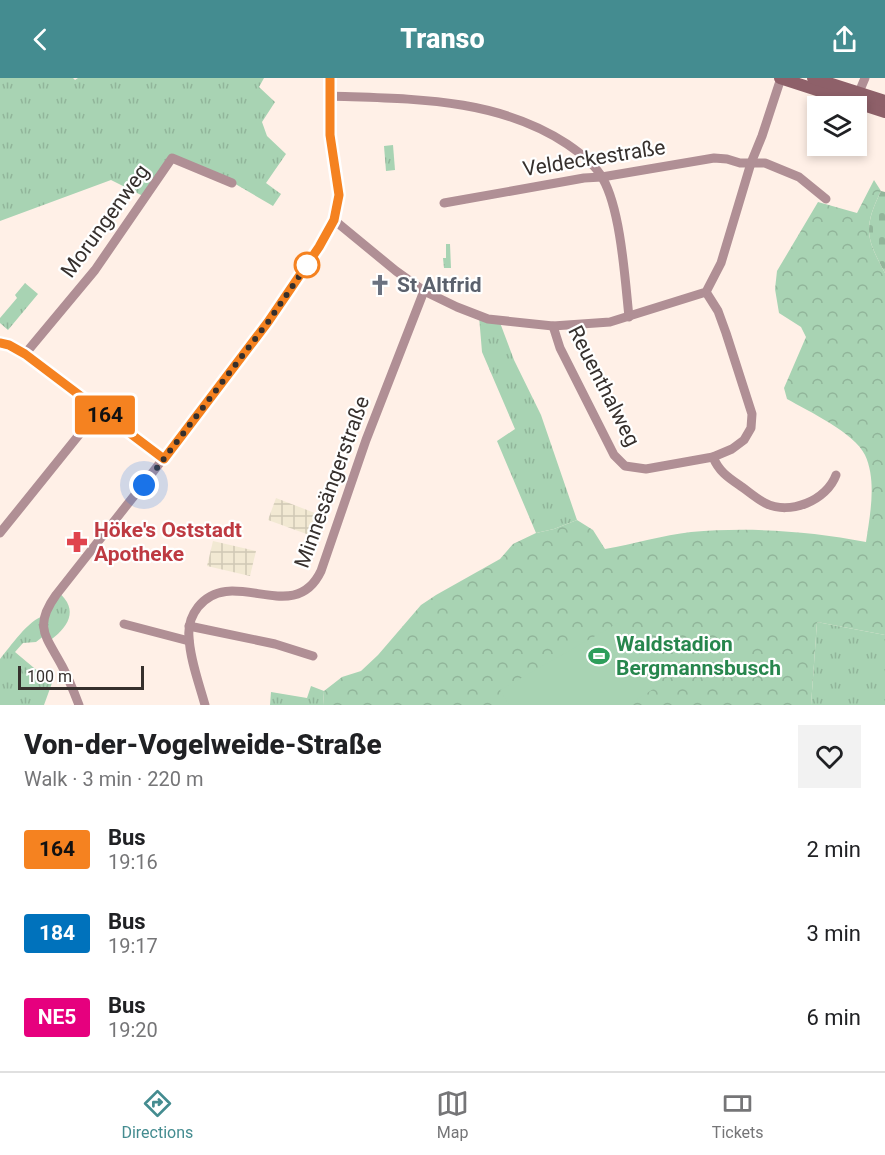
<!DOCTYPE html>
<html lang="en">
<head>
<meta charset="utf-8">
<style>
  body { margin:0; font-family:Roboto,sans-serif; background:#f2f2f2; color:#202124; height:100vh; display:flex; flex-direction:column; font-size:22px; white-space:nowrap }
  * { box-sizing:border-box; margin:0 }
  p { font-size:20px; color:#757577 }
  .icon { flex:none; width:33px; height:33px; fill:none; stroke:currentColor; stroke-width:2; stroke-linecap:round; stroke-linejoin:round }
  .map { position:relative; height:627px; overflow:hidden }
  .sheet { display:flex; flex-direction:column; background:#fff; flex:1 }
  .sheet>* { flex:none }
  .badge { padding:0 12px; border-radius:4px; font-size:21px; line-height:39px }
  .controls { position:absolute; left:807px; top:18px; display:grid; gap:12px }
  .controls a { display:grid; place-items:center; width:60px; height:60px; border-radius:0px; background:#fff; box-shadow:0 3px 9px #0003; font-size:30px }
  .scale { position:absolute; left:18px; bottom:15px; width:126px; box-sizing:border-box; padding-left:6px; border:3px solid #36302d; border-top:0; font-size:16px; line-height:21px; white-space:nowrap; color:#36302d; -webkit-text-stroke:4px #fff; paint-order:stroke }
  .you { position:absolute; width:30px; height:30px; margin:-15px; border:4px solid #fff; border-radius:50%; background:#1a73e8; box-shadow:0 0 0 9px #1a73e833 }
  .map>.badge { position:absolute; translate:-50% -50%; box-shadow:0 0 0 3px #fff }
  .round { display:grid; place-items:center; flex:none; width:63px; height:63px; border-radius:0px; background:#f2f2f2 }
  .summary { display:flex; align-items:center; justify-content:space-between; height:102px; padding:0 24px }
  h1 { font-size:28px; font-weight:800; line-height:45px }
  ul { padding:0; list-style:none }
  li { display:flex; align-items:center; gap:18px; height:84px; padding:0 24px }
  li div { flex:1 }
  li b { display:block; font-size:22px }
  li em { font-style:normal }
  li .badge { min-width:66px; font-weight:700; text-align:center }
  header { display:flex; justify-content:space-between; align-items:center; height:78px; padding:0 24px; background:#448c90; color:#fff; font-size:27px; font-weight:800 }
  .tabs { display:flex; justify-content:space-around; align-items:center; height:84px; border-top:2px solid #e0e0e0; background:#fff; font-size:16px; color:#757577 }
  .tabs a { display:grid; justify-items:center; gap:3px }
  .tabs .active { color:#448c90 }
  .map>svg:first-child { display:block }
  .industrial { fill:url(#industrial-grid) }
  .grass { fill:url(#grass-tufts) }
  .forest { fill:url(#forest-crowns) }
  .cemetery { fill:url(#cemetery-stones) }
  .pitch { fill:#a8d3b3 }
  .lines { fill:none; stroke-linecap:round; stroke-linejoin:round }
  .street { stroke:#b08f95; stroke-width:9 }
  .secondary { stroke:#8e6069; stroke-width:12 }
  .line-casing { stroke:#fff; stroke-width:14 }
  .line { stroke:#f58220; stroke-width:9 }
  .walk { stroke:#36302d; stroke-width:6; stroke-dasharray:0 10.8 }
  .stop-dot { fill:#fff; stroke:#f58220; stroke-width:3 }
  .labels { text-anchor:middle; stroke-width:4.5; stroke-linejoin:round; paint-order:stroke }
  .street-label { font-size:21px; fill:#36302d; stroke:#fff }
  .worship-label { font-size:21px; font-weight:bold; fill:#5b616d; stroke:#fff; text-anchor:start }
  .health-label { font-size:21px; font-weight:bold; fill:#be3a42; stroke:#fff; text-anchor:start }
  .leisure-label { font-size:21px; font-weight:bold; fill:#27864d; stroke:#fff; text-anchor:start }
</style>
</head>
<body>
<header><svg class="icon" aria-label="back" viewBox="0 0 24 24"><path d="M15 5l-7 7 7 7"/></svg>Transo<svg class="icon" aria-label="share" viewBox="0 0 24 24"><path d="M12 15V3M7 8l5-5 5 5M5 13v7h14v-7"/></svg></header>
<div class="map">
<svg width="885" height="627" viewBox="0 0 885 627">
  <defs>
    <pattern id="industrial-grid" width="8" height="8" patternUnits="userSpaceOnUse" patternTransform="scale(1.5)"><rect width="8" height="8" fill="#f2e9d3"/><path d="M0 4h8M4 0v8" fill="none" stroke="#d0c8b5"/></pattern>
    <pattern id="grass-tufts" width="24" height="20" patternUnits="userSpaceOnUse" patternTransform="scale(1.5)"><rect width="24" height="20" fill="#a8d3b3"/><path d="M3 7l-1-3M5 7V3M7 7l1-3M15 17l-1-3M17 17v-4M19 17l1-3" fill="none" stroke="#91b59a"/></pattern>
    <pattern id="forest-crowns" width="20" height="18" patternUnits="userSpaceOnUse" patternTransform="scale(1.5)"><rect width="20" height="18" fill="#a8d3b3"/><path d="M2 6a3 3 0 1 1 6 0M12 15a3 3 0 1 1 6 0" fill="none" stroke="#91b59a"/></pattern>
    <pattern id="cemetery-stones" width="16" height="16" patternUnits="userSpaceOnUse" patternTransform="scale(1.5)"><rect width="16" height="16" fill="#a8d3b3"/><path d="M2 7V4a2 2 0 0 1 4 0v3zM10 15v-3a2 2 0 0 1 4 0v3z" fill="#91b59a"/></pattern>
  </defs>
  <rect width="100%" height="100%" fill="#fff0e7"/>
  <g class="industrial">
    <path d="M276 420 320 437 312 458 268 442Z"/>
    <path d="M213 463 256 473 250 498 207 488Z"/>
  </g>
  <g class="grass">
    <path d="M0 0H73L75 2 78 0H264L259 9 275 24 262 44 267 58 286 76 266 105 281 116 273 128 232 104 172 80 145 119 111 102 0 143Z"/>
    <path d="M393 67 395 92 386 93 384 68Z"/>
    <path d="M446 166H450L451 190H444L443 180H446Z"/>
    <path d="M25 205 38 216 8 252 0 245V240L17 220 15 217Z"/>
    <path d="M479 238 499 242 514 282 541 337 577 442 554 451 536 455 497 363 515 351 482 274Z"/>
    <path d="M58 514C80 532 68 550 48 564L45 557 36 564 23 565 15 574 52 605 44 627H0V581C10 569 29 541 44 538Z"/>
    <path d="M817 544 885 557V627H811Z"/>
    <path d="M311 608 324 613 323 627H270L271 614 307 620Z"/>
  </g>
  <path class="forest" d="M874 102 881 113C863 150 866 160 885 195V557L817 544 811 627H323L324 613 342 599 361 593 378 577 421 527 436 517 500 481 513 466 536 455 554 451 577 442 593 452 605 471C634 466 663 457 691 454 750 449 809 453 866 464 870 437 877 403 865 377 855 355 808 333 787 321L784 310 806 259 801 249 779 235 775 211 777 193 818 124 857 135Z"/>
  <path class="cemetery" d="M881 113 885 114V195C866 160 863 150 881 113Z"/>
  <path class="pitch" d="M618 545 655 610 628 627H509L500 612Z"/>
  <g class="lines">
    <g class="street">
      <path d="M329 18C410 21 496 19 567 66 580 75 595 86 603 101 621 133 625 202 629 239"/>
      <path d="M857 19 865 0"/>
      <path d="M444 125 584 100 602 99 714 80 727 81 740 85H765L799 99 826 121"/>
      <path d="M334 142 396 193 424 213 457 229 488 241 553 248 610 244 706 214 721 185 751 85 762 58 781 0"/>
      <path d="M553 248 560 270 614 377 625 388 646 391 713 379 732 371 744 362 751 350 752 336 726 255 718 233 706 214"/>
      <path d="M0 265 9 267 25 276 164 381"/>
      <path d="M25 276 95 192 172 80 232 105"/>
      <path d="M713 379C719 394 729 400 742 409 749 414 757 421 765 425 790 438 827 422 836 397"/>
      <path d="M0 455 99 332"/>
      <path d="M124 546 189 563"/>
      <path d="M189 548 275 566 313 578"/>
      <path d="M79 627C74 614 69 601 62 588 46 558 33 549 56 517L156 390 268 244 329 153 338 130 339 117 330 57V0"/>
      <path d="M205 627C199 605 190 582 189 559 188 548 191 538 198 529 232 486 294 550 321 493L366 362 424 213"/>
    </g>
    <g class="secondary">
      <path d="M780 0 885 34"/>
      <path d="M813 0 885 23"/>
    </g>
  </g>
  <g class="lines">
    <defs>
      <path id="line" d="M0 265 9 267 25 276 164 381 268 244 319 169 334 142 339 117 330 57V0"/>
    </defs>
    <use href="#line" class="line-casing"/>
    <use href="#line" class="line"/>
    <path class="walk" d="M144 407 268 244 307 187"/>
  </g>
  <defs>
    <symbol id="church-bare" viewBox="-9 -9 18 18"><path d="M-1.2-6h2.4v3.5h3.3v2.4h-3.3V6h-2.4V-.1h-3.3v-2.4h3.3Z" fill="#6b7280" stroke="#fff" stroke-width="2.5" paint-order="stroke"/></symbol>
    <symbol id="pharmacy-bare" viewBox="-9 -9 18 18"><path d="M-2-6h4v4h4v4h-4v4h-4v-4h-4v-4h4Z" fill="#e0444e" stroke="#fff" stroke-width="2.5" paint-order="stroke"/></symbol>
    <symbol id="stadium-bare" viewBox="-9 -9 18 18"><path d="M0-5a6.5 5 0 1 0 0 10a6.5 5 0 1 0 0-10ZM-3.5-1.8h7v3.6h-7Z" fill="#2e9e5b" stroke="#fff" stroke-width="2.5" paint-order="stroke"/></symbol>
  </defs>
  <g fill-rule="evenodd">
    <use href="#church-bare" x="365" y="192" width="30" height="30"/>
    <use href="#pharmacy-bare" x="62" y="449" width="30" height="30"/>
    <use href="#stadium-bare" x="584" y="563" width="30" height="30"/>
  </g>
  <circle class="stop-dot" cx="307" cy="187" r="12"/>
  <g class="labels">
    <g class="street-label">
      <text transform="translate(594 80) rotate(-9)" y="7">Veldeckestraße</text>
      <text transform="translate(105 143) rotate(-54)" y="7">Morungenweg</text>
      <text transform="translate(604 308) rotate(63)" y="7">Reuenthalweg</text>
      <text transform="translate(332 404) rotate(-70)" y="7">Minnesängerstraße</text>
    </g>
    <g class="worship-label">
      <text x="397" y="214">St Altfrid</text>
    </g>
    <g class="health-label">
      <text x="94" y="459">Höke's Oststadt<tspan x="94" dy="24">Apotheke</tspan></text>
    </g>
    <g class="leisure-label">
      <text x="616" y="573">Waldstadion<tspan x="616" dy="24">Bergmannsbusch</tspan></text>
    </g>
  </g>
</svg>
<div class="controls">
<a><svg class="icon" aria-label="layers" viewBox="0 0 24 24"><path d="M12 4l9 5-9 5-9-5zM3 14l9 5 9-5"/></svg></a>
</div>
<div class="scale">100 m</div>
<div class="you" style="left:144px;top:407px"></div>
<b class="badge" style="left:105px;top:337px;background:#f58220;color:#111">164</b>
</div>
<section class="sheet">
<div class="summary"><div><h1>Von-der-Vogelweide-Straße</h1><p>Walk · 3 min · 220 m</p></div><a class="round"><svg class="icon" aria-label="heart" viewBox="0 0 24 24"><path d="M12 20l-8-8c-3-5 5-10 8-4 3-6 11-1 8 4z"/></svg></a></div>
<ul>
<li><span class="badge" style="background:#f58220;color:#111">164</span><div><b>Bus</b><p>19:16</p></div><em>2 min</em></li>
<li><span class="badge" style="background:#0072bc;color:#fff">184</span><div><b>Bus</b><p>19:17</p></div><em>3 min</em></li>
<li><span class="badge" style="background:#e6007e;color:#fff">NE5</span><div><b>Bus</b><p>19:20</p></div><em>6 min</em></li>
</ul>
</section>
<nav class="tabs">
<a class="active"><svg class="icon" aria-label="directions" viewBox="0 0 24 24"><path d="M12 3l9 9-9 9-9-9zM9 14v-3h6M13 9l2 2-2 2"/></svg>Directions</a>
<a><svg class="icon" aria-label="map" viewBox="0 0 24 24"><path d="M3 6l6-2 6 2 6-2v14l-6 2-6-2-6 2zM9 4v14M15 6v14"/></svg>Map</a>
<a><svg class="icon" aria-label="tickets" viewBox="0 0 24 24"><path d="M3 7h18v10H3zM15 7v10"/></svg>Tickets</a>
</nav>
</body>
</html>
